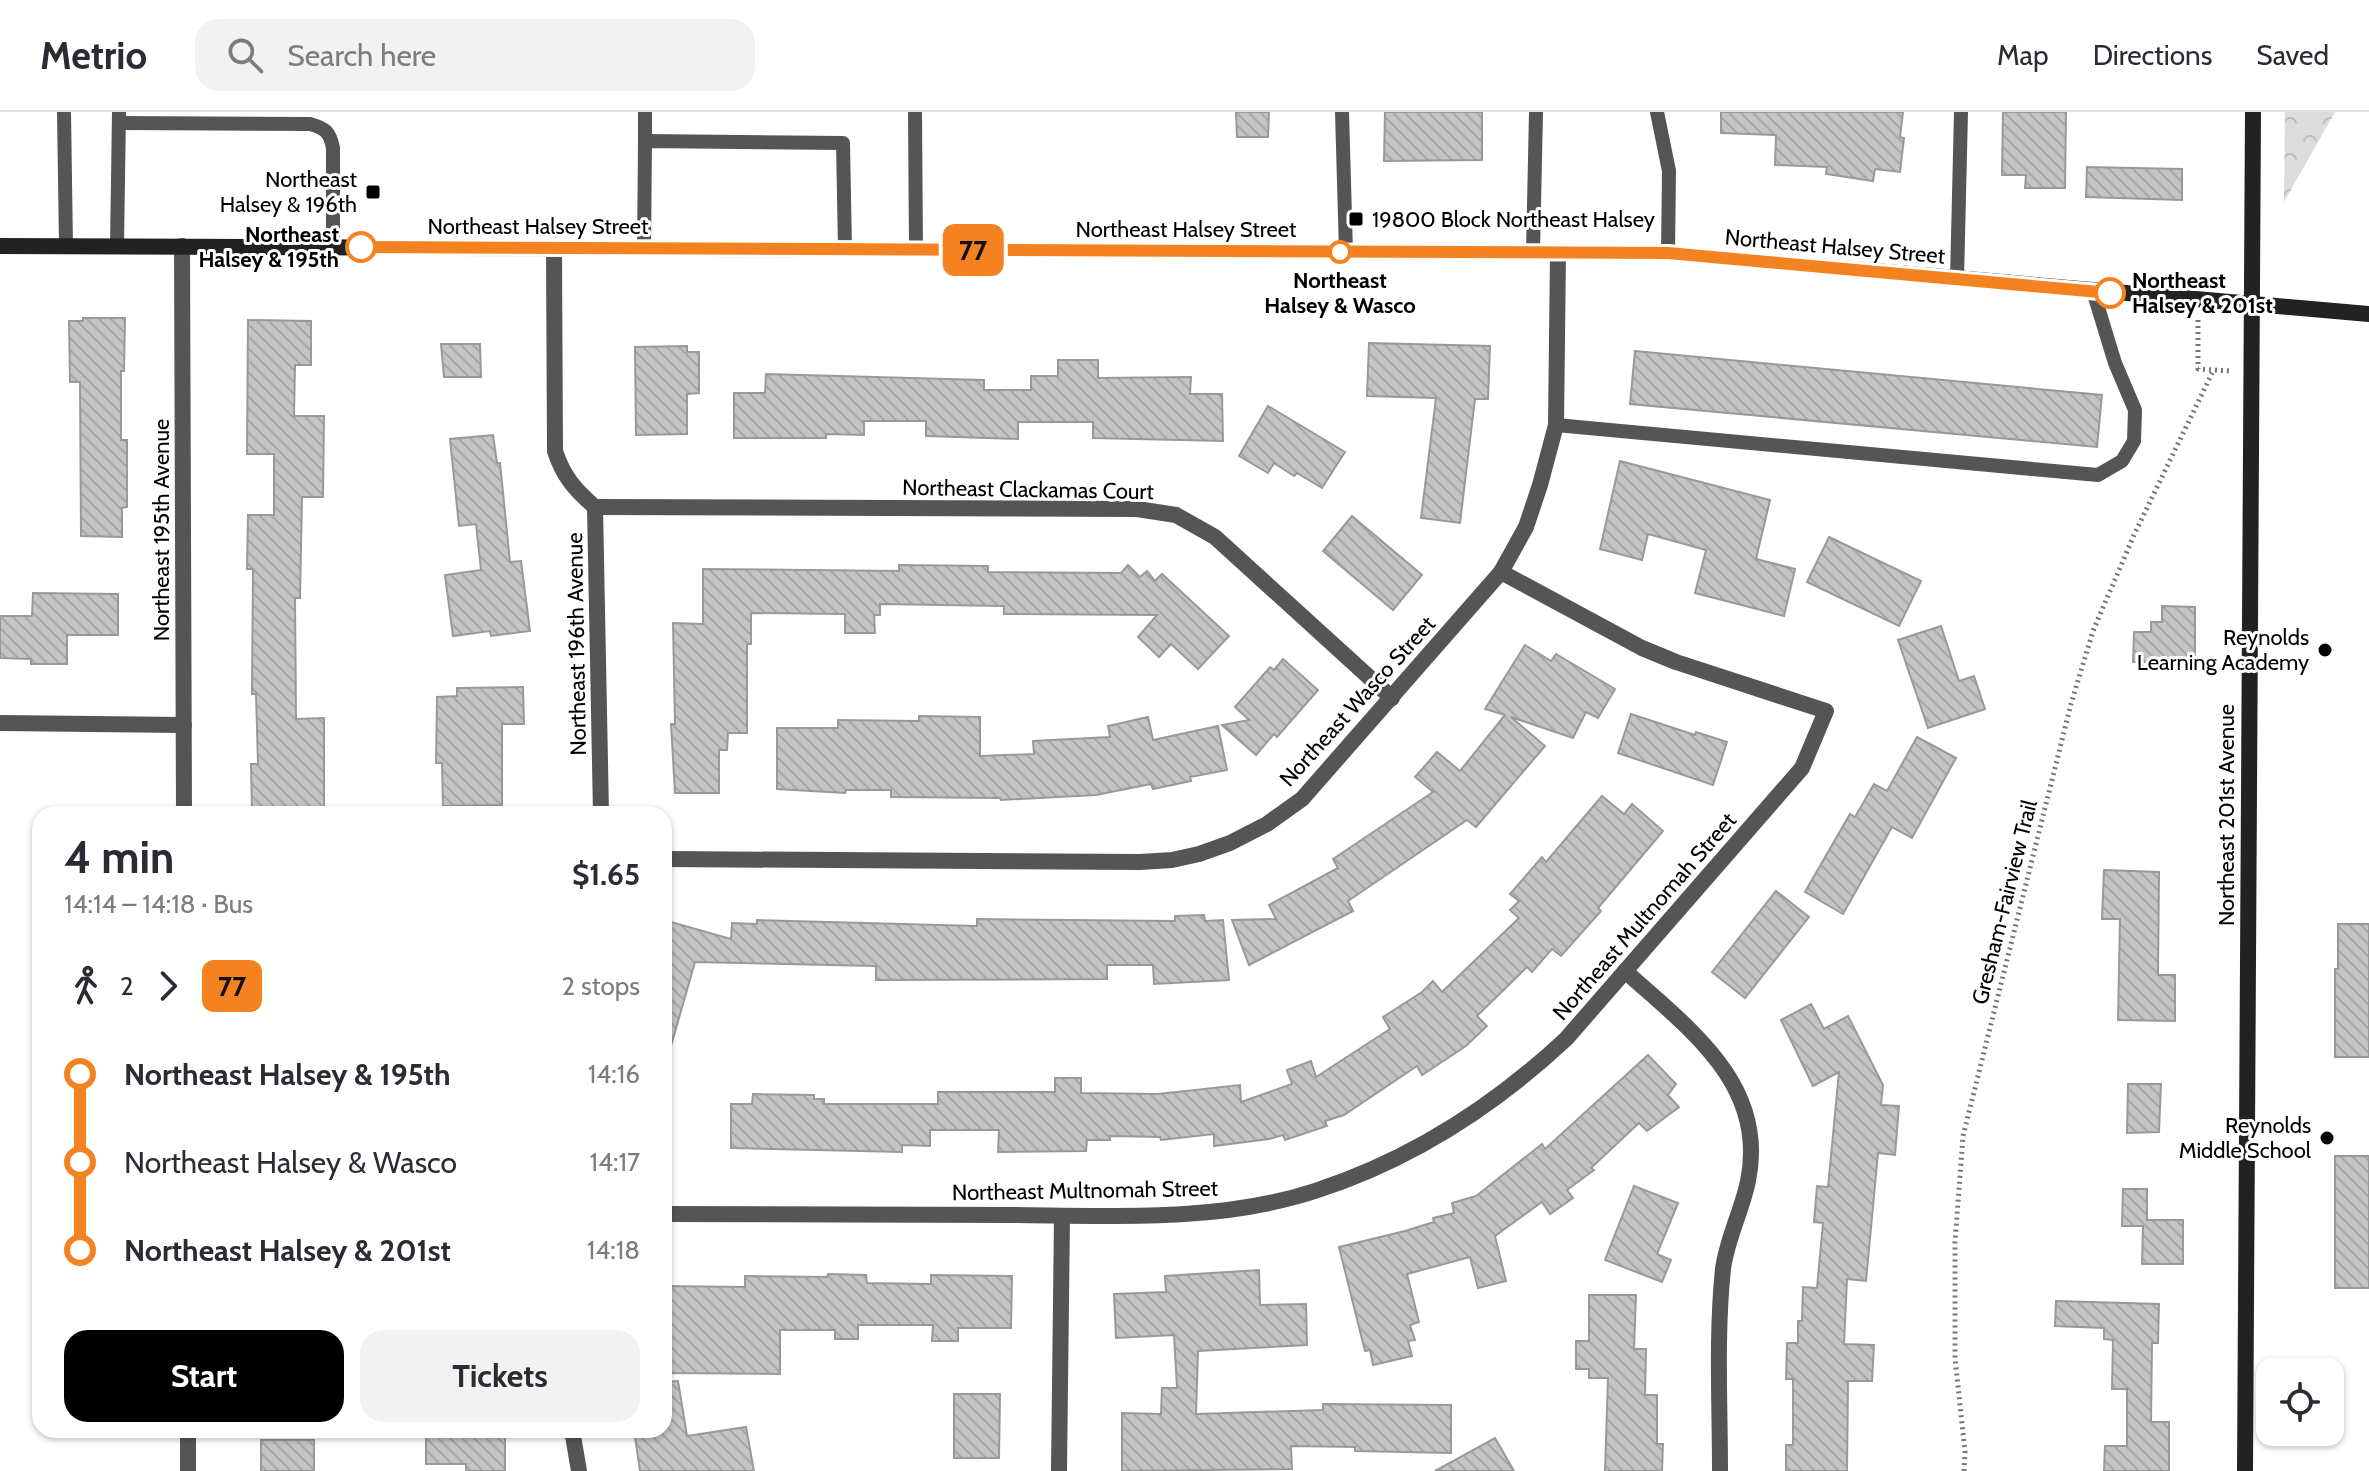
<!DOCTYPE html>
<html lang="en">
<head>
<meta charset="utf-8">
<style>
  body { margin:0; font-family:Cabin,sans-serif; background:#f2f2f3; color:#2b2b33; height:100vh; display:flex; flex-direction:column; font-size:30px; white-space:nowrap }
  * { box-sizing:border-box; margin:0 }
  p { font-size:26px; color:#7c7c81 }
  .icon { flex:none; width:44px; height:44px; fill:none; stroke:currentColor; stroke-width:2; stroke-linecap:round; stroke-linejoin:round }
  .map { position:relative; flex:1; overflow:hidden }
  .details { position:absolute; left:32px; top:694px; width:640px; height:632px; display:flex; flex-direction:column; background:#fff; border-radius:24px; box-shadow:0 2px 6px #0004 }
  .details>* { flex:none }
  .badge { padding:0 16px; border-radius:12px; font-size:28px; line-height:52px }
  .controls { position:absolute; left:2256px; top:1246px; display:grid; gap:16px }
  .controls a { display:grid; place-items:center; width:88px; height:88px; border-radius:16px; background:#fff; box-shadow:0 2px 6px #0004; font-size:40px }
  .map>.badge { position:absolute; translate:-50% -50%; box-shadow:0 0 0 4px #fff }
  .legs { display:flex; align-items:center; gap:12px; height:88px; padding:0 32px; font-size:26px }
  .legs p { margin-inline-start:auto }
  .head { display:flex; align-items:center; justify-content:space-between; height:136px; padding:0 32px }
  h1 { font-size:44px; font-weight:700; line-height:60px }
  .cta { display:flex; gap:16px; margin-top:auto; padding:16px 32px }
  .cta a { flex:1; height:92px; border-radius:24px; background:#000; color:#fff; font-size:32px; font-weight:700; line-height:92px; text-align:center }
  .cta a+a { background:#f2f2f3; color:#2b2b33 }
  ul { padding:0 32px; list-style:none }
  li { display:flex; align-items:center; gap:28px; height:88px; font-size:30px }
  li i { display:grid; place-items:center; width:12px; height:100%; margin:0 10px; background:currentColor }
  li i::after { content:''; width:20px; height:20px; margin:-10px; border:6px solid; border-radius:50%; background:#fff }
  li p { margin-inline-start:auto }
  li:first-child i { background:linear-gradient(#0000 50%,currentColor 0) }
  li:last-child i { background:linear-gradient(currentColor 50%,#0000 0) }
  header { display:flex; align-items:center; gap:48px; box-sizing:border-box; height:112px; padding:0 40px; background:#fff; border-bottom:2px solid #e1e1e2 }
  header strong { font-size:38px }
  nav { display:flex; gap:44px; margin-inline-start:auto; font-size:28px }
  .search { width:560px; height:72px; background:#f2f2f3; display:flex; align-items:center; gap:20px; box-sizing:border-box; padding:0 28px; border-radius:24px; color:#7c7c81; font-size:30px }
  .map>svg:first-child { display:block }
  .forest { fill:url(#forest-crowns) }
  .building { fill:url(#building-back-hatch); stroke:#999; stroke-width:2 }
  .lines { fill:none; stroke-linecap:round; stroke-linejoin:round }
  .path { stroke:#777; stroke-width:5; stroke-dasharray:2 4; stroke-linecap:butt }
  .lane { stroke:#555; stroke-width:14 }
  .street { stroke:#555; stroke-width:16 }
  .secondary { stroke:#222; stroke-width:16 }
  .line-1-casing { stroke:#fff; stroke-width:18 }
  .line-1 { stroke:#f58220; stroke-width:12 }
  .poi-dot { fill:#000; stroke:#fff; stroke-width:3 }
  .stop-1-dot { fill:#fff; stroke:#f58220; stroke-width:4 }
  .labels { text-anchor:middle; stroke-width:6; stroke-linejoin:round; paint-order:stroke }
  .poi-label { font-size:22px; fill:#000; stroke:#fff; text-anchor:end }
  .street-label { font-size:22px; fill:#000; stroke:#fff }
  .stop-label { font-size:22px; font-weight:bold; fill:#000; stroke:#fff; text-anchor:end }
</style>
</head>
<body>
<header>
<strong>Metrio</strong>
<div class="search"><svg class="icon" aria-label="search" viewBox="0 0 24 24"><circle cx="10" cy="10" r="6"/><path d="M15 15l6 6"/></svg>Search here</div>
<nav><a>Map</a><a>Directions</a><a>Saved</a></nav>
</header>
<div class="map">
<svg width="2369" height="1359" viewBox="0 0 2369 1359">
  <defs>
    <pattern id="forest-crowns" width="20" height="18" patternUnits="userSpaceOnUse" patternTransform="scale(2)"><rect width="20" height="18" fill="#dcdcdc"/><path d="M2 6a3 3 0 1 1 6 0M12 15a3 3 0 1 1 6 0" fill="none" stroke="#bbb"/></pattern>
    <pattern id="building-back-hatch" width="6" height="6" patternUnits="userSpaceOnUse" patternTransform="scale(2)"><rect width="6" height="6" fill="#c4c4c4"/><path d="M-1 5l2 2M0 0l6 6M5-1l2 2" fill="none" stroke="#a7a7a7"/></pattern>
  </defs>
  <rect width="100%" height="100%" fill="#fff"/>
  <path class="forest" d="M2285 0H2335L2284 90Z"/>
  <g class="building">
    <path d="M1236 0H1269L1268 25H1237Z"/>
    <path d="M1385 0H1482V48L1384 49Z"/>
    <path d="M1721 0H1903L1900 25 1904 26 1900 60 1875 57 1873 69 1826 62 1827 55 1775 53 1776 23 1721 21Z"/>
    <path d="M2003 0H2066L2065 76H2025L2026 63H2002Z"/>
    <path d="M2087 55 2182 57V88L2086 85Z"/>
    <path d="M83 206H125L124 259H121V328H127V395L122 396V425L81 424 80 270H70L69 209H83Z"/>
    <path d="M248 208 311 209V253H295L294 304H324L323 385H302L300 486H295L296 607 324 606V698L252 699 251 652H258L256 582H252L253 457H247L248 403H274V342H247Z"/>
    <path d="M1369 231 1490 234 1488 287H1475L1460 411 1421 406 1436 286 1367 284Z"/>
    <path d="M441 232H480L481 265H444Z"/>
    <path d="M687 234V240H699V281L687 282V322L636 323 635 235Z"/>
    <path d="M1635 239 2102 283 2097 335 1630 292Z"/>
    <path d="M1058 248H1098V266L1191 265 1190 282H1222L1223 329 1093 326V310H1018V327L926 324V309H864V323L826 322V326H734V281H765L766 262 984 268V278H1031V264H1058Z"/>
    <path d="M1268 294 1345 340 1322 376 1297 361 1294 364 1274 351 1268 361 1239 344Z"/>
    <path d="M493 323 497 351H500L510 450 521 449 530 519 491 524 490 519 453 524 445 463 481 458 476 412 459 414 450 327Z"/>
    <path d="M1620 349 1770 388 1756 447 1795 457 1784 504 1695 481 1706 438 1648 422 1642 448 1600 437Z"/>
    <path d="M1352 404 1422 463 1393 498 1323 439Z"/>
    <path d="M1829 425 1921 469 1899 514 1807 470Z"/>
    <path d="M899 453 988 454V460L1121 461 1128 453 1140 465 1147 459 1155 469 1162 462 1229 524 1198 557 1171 532 1159 545 1138 525 1157 503 1004 502V494L880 492V503H874L875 521H845V502L751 501V532H747V621H728L727 638H719V681H675L671 612H675L673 511 703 512V457L899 459Z"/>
    <path d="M33 481 118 482V523H67V552H31V547L0 546V504H32Z"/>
    <path d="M2162 494 2195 495V550H2133L2134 520H2151V510H2162Z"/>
    <path d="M1941 514 1959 569 1974 564 1985 597 1928 616 1898 528Z"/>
    <path d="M1525 533 1551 549 1556 542 1615 577 1598 606 1586 600 1573 626 1511 605 1545 634 1476 715 1467 708 1348 789 1353 799 1249 853 1232 808 1276 807 1269 793 1338 756 1333 747 1433 680 1415 665 1437 640 1460 659 1505 603 1485 597Z"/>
    <path d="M1283 547 1318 578 1277 625 1274 622 1256 643 1222 613 1249 608 1235 595 1270 555 1274 558Z"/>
    <path d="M523 575 524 612H502V693L443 694 442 651H436L437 585 457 584V576Z"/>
    <path d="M1631 602 1695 623 1696 620 1727 630 1713 673 1618 641Z"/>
    <path d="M919 604 980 605V644L1034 642 1033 629 1110 625 1108 614 1148 605 1153 628 1218 614 1227 658 1190 665 1191 669 1153 677 1151 672 1096 683 1001 688 1000 686 891 685V678H846L845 681 777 677V616H838V608L919 609Z"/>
    <path d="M1917 625 1956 646 1912 726 1892 715 1843 802 1805 780 1850 702 1855 705 1874 672 1887 679Z"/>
    <path d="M1602 684 1624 702 1632 692 1663 719 1598 796 1601 799 1561 844 1552 837 1532 860 1527 855 1477 904 1487 914 1466 934 1422 963 1417 954 1344 1003 1325 1009 1327 1014 1285 1028 1283 1023 1269 1027 1214 1034V1022L1161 1028 1160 1025 1110 1024V1028H1087L1086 1039 998 1040 999 1018H930V1034L902 1033V1040L731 1036V992H752L753 982 814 983V987H824V992H938V980H1055V966H1081V981L1158 982 1240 973 1241 990 1292 972 1287 958 1311 949 1316 965 1390 917 1383 905 1422 880 1433 869 1442 880 1519 806 1510 798 1519 789 1510 782 1542 745 1546 750Z"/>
    <path d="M2104 758 2159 760 2158 863H2175V909L2118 908 2120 807H2102Z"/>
    <path d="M1776 779 1809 805 1745 886 1712 860Z"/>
    <path d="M1204 803 1205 809 1223 808 1229 868 1154 872 1153 853H1107V867L876 868V854L695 850 671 934 664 933V808L731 827 732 811 757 812V808L977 814V807L1175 809V804Z"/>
    <path d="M2338 812H2369V945H2335V857H2338Z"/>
    <path d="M1811 892 1824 917 1848 904 1883 973 1881 993 1899 994 1895 1043 1878 1041 1866 1169 1847 1167 1844 1232 1874 1233 1872 1269H1848L1847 1359H1786V1333H1793V1267H1786L1787 1231H1798V1209H1802L1803 1175 1817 1176 1823 1111 1814 1110 1817 1074 1828 1075 1839 960 1813 974 1781 908Z"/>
    <path d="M1648 943 1676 972 1668 983 1679 995 1647 1019 1639 1011 1591 1056 1594 1058 1567 1078 1573 1086 1550 1102 1542 1090 1495 1124 1506 1169 1478 1176 1470 1145 1407 1162 1419 1210 1410 1213 1415 1228 1408 1229 1412 1244 1373 1253 1370 1238 1365 1239 1339 1135 1405 1119 1434 1110 1433 1106 1454 1101 1452 1091 1476 1084 1542 1032 1545 1037Z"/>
    <path d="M2128 972H2161L2159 1020 2127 1021Z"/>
    <rect x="2335" y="1044" width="34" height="132"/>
    <path d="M1634 1074 1678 1091 1657 1142 1671 1148 1662 1170 1605 1148Z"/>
    <path d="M2123 1077H2147V1108H2183V1152H2142L2143 1114H2122Z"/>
    <path d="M1259 1158 1260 1193 1306 1192 1307 1233 1198 1239 1196 1302 1323 1298V1292L1451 1293V1341L1355 1339V1335L1291 1334 1292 1357 1122 1359V1301L1161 1302 1162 1276H1177L1174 1223 1116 1226 1114 1182 1166 1180 1165 1164Z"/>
    <path d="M828 1162 866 1163 867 1171 931 1172V1163L1012 1164 1011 1216H958V1229H932L933 1213H858V1227H835V1218H780V1262L664 1261V1174L745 1175V1164L827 1165Z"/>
    <path d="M1589 1183H1636L1634 1237H1646L1645 1283H1657V1332H1663L1662 1359H1605L1608 1266H1589V1257H1576V1229H1589Z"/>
    <path d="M2056 1189 2159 1192 2158 1231H2152L2151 1310H2169V1359H2104L2105 1334H2127V1277H2112L2113 1228 2104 1227V1216L2055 1214Z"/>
    <path d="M678 1269 687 1324 746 1315 754 1359H640L634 1318H664V1270Z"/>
    <path d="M954 1282H1000L999 1346H954Z"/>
    <path d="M426 1318H505V1359H466V1352H426Z"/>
    <path d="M1495 1326 1514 1359H1435Z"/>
    <rect x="261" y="1328" width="53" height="31"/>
  </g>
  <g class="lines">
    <g class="path">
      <path d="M2198 208V257L2231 259"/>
      <path d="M1964 1359 1965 1340 1955 1246V1130L1963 1024 2071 592 2093 519 2134 423 2214 257"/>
    </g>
    <g class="lane">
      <path d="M64 0 66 134"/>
      <path d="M915 0 916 138"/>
      <path d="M1342 0 1346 140"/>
      <path d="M1657 0 1669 59 1668 141"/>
      <path d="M119 11 310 12C325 16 330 20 333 36V135"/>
      <path d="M645 29V0"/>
      <path d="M117 134 119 0"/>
      <path d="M644 137 645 29 843 31 845 138"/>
      <path d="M1533 140 1536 0"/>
      <path d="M1957 167 1961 0"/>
      <path d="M1556 313 2098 363 2122 349 2134 329 2135 298 2115 251 2093 179"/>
    </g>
    <g class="street">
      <path d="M182 134 184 702"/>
      <path d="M554 137 555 339C563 364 575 378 595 395L601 702"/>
      <path d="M595 395 1137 397 1176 403 1215 425 1392 586"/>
      <path d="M0 611 184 613"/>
      <path d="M664 747 1140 750 1172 748 1199 742 1230 731 1267 712 1302 687 1501 460 1526 415 1540 373 1556 313 1558 140"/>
      <path d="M1625 859C1688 916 1768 972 1748 1069 1742 1099 1727 1126 1723 1157 1716 1224 1720 1292 1720 1359"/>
      <path d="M664 1102C781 1103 898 1103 1015 1103 1114 1104 1220 1110 1315 1079 1411 1048 1493 995 1566 927L1802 656 1826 599 1676 550 1642 536 1501 460"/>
      <path d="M188 1318V1359"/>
      <path d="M572 1318 579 1359"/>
      <path d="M1059 1359 1062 1104"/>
    </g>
    <g class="secondary">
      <path d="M0 134 1668 141 2369 202"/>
      <path d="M2245 1359 2253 0"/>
    </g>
  </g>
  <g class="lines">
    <defs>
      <path id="line-1" d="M361 135 1668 141 2110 181"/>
    </defs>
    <use href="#line-1" class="line-1-casing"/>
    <use href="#line-1" class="line-1"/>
  </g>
  <g class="poi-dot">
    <rect x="365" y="72" width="16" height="16" rx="4"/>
    <rect x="1348" y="99" width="16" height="16" rx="4"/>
    <circle cx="2325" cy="538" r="8"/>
    <circle cx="2327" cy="1026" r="8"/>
  </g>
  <g class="stop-1-dot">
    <circle cx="361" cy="135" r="14"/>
    <circle cx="1340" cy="140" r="10"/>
    <circle cx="2110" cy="181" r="14"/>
  </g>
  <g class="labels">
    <g class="poi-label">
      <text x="357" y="75">Northeast<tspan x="357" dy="25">Halsey &amp; 196th</tspan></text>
      <text x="1372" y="115" text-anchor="start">19800 Block Northeast Halsey</text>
      <text x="2309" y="533">Reynolds<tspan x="2309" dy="25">Learning Academy</tspan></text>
      <text x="2311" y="1021">Reynolds<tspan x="2311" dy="25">Middle School</tspan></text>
    </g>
    <g class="street-label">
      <text x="538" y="122">Northeast Halsey Street</text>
      <text x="1186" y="125">Northeast Halsey Street</text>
      <text transform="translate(1835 134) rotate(5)" y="8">Northeast Halsey Street</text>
      <text transform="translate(1028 377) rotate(1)" y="8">Northeast Clackamas Court</text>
      <text transform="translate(161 418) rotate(-90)" y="8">Northeast 195th Avenue</text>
      <text transform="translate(576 532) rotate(-91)" y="8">Northeast 196th Avenue</text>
      <text transform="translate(1357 589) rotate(-48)" y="8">Northeast Wasco Street</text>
      <text transform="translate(2226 703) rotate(-90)" y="8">Northeast 201st Avenue</text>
      <text transform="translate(2004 790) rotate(-76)" y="8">Gresham-Fairview Trail</text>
      <text transform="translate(1644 804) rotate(-49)" y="8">Northeast Multnomah Street</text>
      <text transform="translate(1085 1078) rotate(-1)" y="8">Northeast Multnomah Street</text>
    </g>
    <g class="stop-label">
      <text x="339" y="130">Northeast<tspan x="339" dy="25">Halsey &amp; 195th</tspan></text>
      <text x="1340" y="176" text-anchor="middle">Northeast<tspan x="1340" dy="25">Halsey &amp; Wasco</tspan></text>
      <text x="2132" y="176" text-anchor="start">Northeast<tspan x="2132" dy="25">Halsey &amp; 201st</tspan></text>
    </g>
  </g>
</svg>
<div class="controls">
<a><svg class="icon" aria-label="locate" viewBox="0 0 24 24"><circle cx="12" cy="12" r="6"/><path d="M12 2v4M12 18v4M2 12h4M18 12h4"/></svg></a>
</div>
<b class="badge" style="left:973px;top:138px;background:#f58220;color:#111">77</b>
<section class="details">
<div class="head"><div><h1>4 min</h1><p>14:14 – 14:18 · Bus</p></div><b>$1.65</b></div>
<div class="legs"><svg class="icon" aria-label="walk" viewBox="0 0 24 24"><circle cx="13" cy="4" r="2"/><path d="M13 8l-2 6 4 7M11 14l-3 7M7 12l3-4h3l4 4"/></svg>2<svg class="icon" aria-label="forward" viewBox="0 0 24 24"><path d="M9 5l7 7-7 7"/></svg><b class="badge" style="background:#f58220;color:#111">77</b><p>2 stops</p></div>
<ul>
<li><i style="color:#f58220"></i><b>Northeast Halsey &amp; 195th</b><p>14:16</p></li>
<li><i style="color:#f58220"></i><span>Northeast Halsey &amp; Wasco</span><p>14:17</p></li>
<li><i style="color:#f58220"></i><b>Northeast Halsey &amp; 201st</b><p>14:18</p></li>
</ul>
<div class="cta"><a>Start</a><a>Tickets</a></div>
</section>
</div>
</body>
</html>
